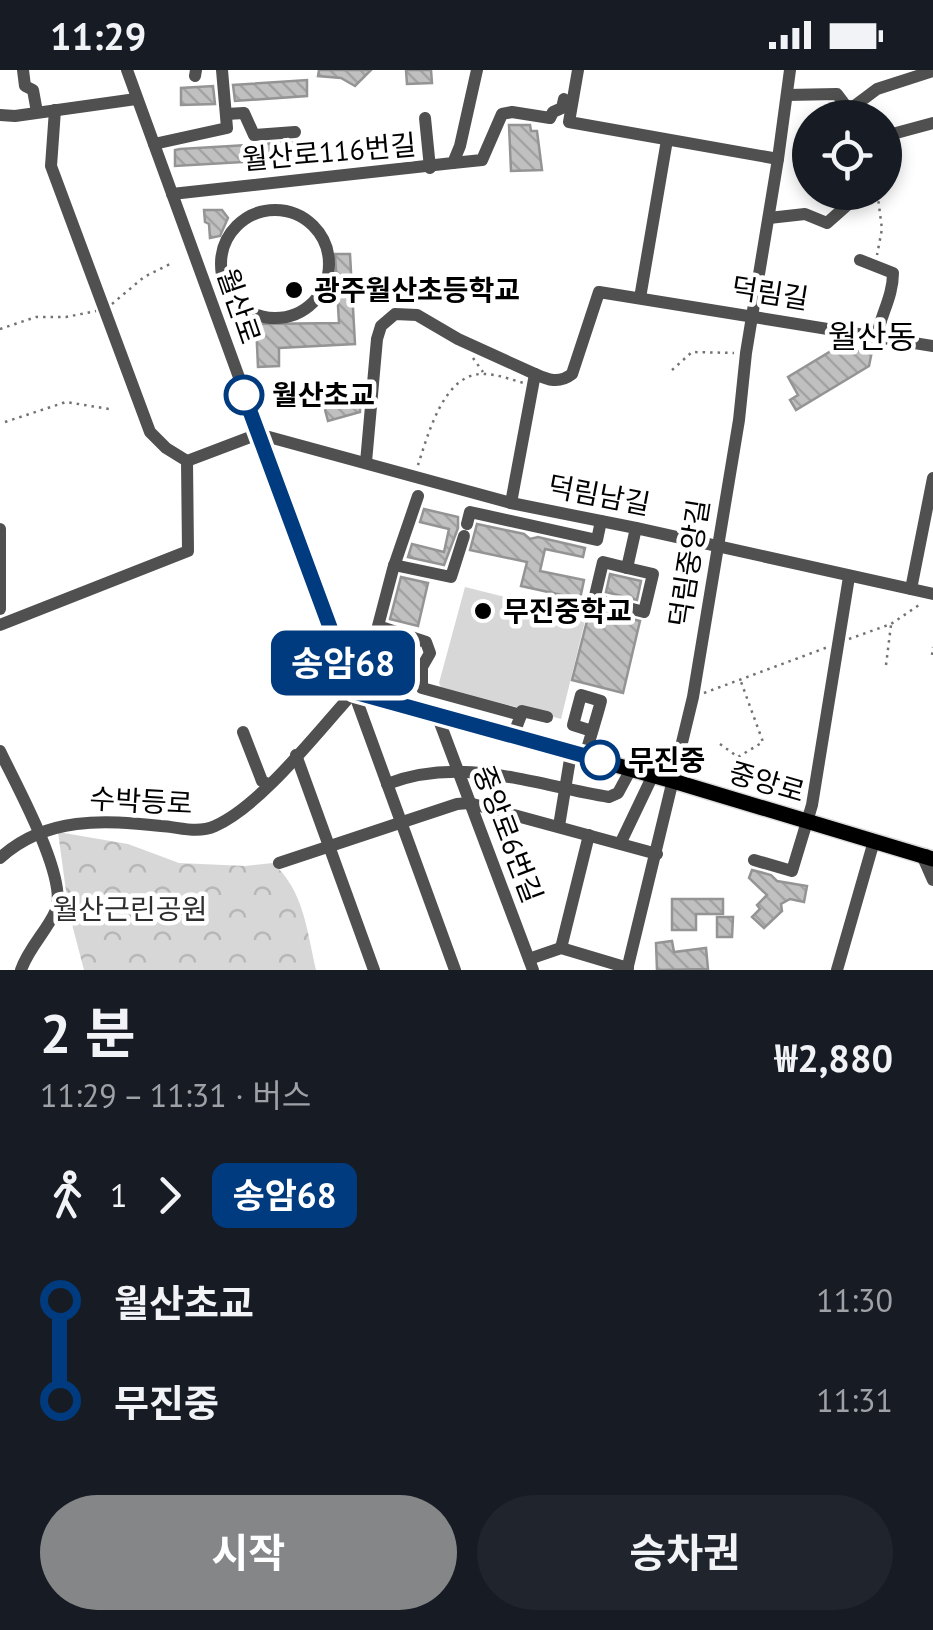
<!DOCTYPE html>
<html lang="ko">
<head>
<meta charset="utf-8">
<style>
  body { margin:0; font-family:"PT Sans","Noto Sans KR",sans-serif; background:#20242c; color:#f1f3f6; height:100vh; display:flex; flex-direction:column; font-size:38px; white-space:nowrap }
  * { box-sizing:border-box; margin:0 }
  p { font-size:32px; color:#9ea1a6 }
  .icon { flex:none; width:55px; height:55px; fill:none; stroke:currentColor; stroke-width:2; stroke-linecap:round; stroke-linejoin:round }
  .map { position:relative; height:900px; overflow:hidden }
  .details { display:flex; flex-direction:column; background:#171b24; flex:1 }
  .details>* { flex:none }
  .badge { padding:0 20px; border-radius:15px; font-size:35px; line-height:65px }
  .buttons { position:absolute; left:792px; top:30px; display:grid; gap:20px }
  .buttons a { display:grid; place-items:center; width:110px; height:110px; border-radius:50%; background:#171b24; box-shadow:0 5px 15px #0003; font-size:50px }
  .map>.badge { position:absolute; translate:-50% -50%; box-shadow:0 0 0 5px #fff }
  .legs { display:flex; align-items:center; gap:15px; height:110px; padding:0 40px; font-size:32px }
  .legs p { margin-inline-start:auto }
  .overview { display:flex; align-items:center; justify-content:space-between; height:170px; padding:0 40px }
  h1 { font-size:55px; font-weight:700; line-height:75px }
  .cta { display:flex; gap:20px; margin-top:auto; padding:20px 40px }
  .cta a { flex:1; height:115px; border-radius:60px; background:#858687; color:#fff; font-size:40px; font-weight:700; line-height:115px; text-align:center }
  .cta a+a { background:#20242c; color:#f1f3f6 }
  ul { padding:0 40px; list-style:none }
  li { display:flex; align-items:center; gap:35px; height:100px; font-size:38px }
  li i { display:grid; place-items:center; width:15px; height:100%; margin:0 12px; background:currentColor }
  li i::after { content:''; width:25px; height:25px; margin:-12px; border:8px solid; border-radius:50%; background:#171b24 }
  li p { margin-inline-start:auto }
  li:first-child i { background:linear-gradient(#0000 50%,currentColor 0) }
  li:last-child i { background:linear-gradient(currentColor 50%,#0000 0) }
  .status { display:flex; justify-content:space-between; align-items:center; height:70px; padding:0 50px; background:#171b24; direction:ltr }
  .status svg { height:28px; fill:currentColor }
  .map>svg:first-child { display:block }
  .forest { fill:url(#forest-crowns) }
  .pitch { fill:#d7d7d7 }
  .building { fill:url(#building-back-hatch); stroke:#949494; stroke-width:2.5 }
  .lines { fill:none; stroke-linecap:round; stroke-linejoin:round }
  .major-casing { stroke:#dbdbdb; stroke-width:18 }
  .path { stroke:#727272; stroke-width:2.5; stroke-dasharray:2.5 5; stroke-linecap:butt }
  .minor { stroke:#505050; stroke-width:12 }
  .major { stroke:#000; stroke-width:15 }
  .line-1-casing { stroke:#fff; stroke-width:22 }
  .line-1 { stroke:#003b80; stroke-width:15 }
  .poi-dot { fill:#000; stroke:#fff; stroke-width:4 }
  .stop-1-dot { fill:#fff; stroke:#003b80; stroke-width:5 }
  .labels { text-anchor:middle; stroke-width:9; stroke-linejoin:round; paint-order:stroke }
  .street-label { font-size:28px; fill:#000; stroke:#fff }
  .poi-label { font-size:28px; font-weight:bold; fill:#000; stroke:#fff; text-anchor:start }
  .stop-label { font-size:28px; font-weight:bold; fill:#000; stroke:#fff; text-anchor:start }
  .park-label { font-size:28px; fill:#2e2e2e; stroke:#fff }
  .quarter-label { font-size:32px; fill:#000; stroke:#fff }
</style>
</head>
<body>
<div class="status"><b>11:29</b><svg viewBox="0 0 49 12"><path d="M0 12V9h3v3zM5 12V6h3v6zM10 12V3h3v9zM15 12V0h3v12zM26 1h20v11H26zM47 4h2v5h-2z"/></svg></div>
<div class="map">
<svg width="933" height="900" viewBox="0 0 933 900">
  <defs>
    <pattern id="forest-crowns" width="20" height="18" patternUnits="userSpaceOnUse" patternTransform="scale(2.5)"><rect width="20" height="18" fill="#d7d7d7"/><path d="M2 6a3 3 0 1 1 6 0M12 15a3 3 0 1 1 6 0" fill="none" stroke="#b7b7b7"/></pattern>
    <pattern id="building-back-hatch" width="6" height="6" patternUnits="userSpaceOnUse" patternTransform="scale(2.5)"><rect width="6" height="6" fill="#c0c0c0"/><path d="M-1 5l2 2M0 0l6 6M5-1l2 2" fill="none" stroke="#a3a3a3"/></pattern>
  </defs>
  <rect width="100%" height="100%" fill="#fff"/>
  <path class="forest" d="M58 762 128 774 179 793 245 796 273 793C304 821 307 861 316 900H84L69 843Z"/>
  <g class="pitch">
    <path d="M465 517 586 547 561 649 441 617 439 613Z"/>
    <path d="M374 560 422 573 408 621 373 610 363 602Z"/>
  </g>
  <g class="building">
    <path d="M319 0H371L355 16 341 8 318 6Z"/>
    <path d="M406 0H431L432 13 407 14Z"/>
    <path d="M307 10V26L235 31 233 15Z"/>
    <path d="M213 16 215 34 181 35V18Z"/>
    <path d="M509 55H530L531 61H537L542 100 511 101Z"/>
    <path d="M314 71 315 88 175 96V80L180 79Z"/>
    <path d="M204 140H222L228 148 220 166 210 168 209 154 205 152Z"/>
    <path d="M335 184H350L355 274 279 278V296L258 297 256 254 339 253Z"/>
    <path d="M846 272 854 284 862 279 872 281 869 296 796 340 790 330 798 325 788 307Z"/>
    <path d="M360 326V342L328 351 324 336Z"/>
    <path d="M424 439 458 447V458L444 495 408 487 412 474 444 482 449 459 420 452Z"/>
    <path d="M477 454 524 464 530 469 538 467 585 478 583 487 545 479 540 501 584 510 580 529 521 516 527 492 470 480Z"/>
    <path d="M610 504 641 511 637 530 606 522Z"/>
    <path d="M401 507 428 513 418 556 390 549Z"/>
    <path d="M590 539 640 551 623 623 572 610Z"/>
    <path d="M752 800 771 805 777 811 807 816 804 832 790 829 781 834 782 841 764 858 752 847 760 839 757 835 767 825 749 808Z"/>
    <path d="M672 829H723V844H696V860H672Z"/>
    <path d="M717 847H733L732 867H717Z"/>
    <path d="M672 871 674 882 706 878 708 899 657 900 656 873Z"/>
  </g>
  <g class="lines">
    <defs>
      <path id="major" d="M354 622 673 711 933 789"/>
    </defs>
    <use href="#major" class="major-casing"/>
    <g class="path">
      <path d="M875 125 878 128 882 159 877 185"/>
      <path d="M112 234 144 207 172 193"/>
      <path d="M0 259 36 247H66L96 241"/>
      <path d="M473 288 483 302"/>
      <path d="M672 300 692 282 734 283"/>
      <path d="M5 352 66 332 109 339"/>
      <path d="M418 395C428 365 444 302 484 304 497 304 512 310 524 313"/>
      <path d="M849 569 891 554 922 533"/>
      <path d="M932 585 933 577"/>
      <path d="M886 595 891 555"/>
      <path d="M704 623 828 577"/>
      <path d="M720 674 738 687 763 672 740 609"/>
    </g>
    <g class="minor">
      <path d="M23 0 25 16 33 20 37 42"/>
      <path d="M127 0 455 900"/>
      <path d="M578 0 569 52 778 89 790 0"/>
      <path d="M195 6 196 0"/>
      <path d="M787 25 837 24 849 40 877 19 933 1"/>
      <path d="M55 40 51 96 150 362 166 378 187 391"/>
      <path d="M226 44 244 43 254 65 295 62"/>
      <path d="M0 45 15 46 136 29"/>
      <path d="M425 48 430 98"/>
      <path d="M885 66 933 53"/>
      <path d="M154 74 227 58 222 0"/>
      <path d="M453 93 482 90 502 44 512 42 550 48 553 42 562 38 564 29"/>
      <path d="M172 124 453 93 460 76 477 0"/>
      <circle cx="275" cy="194" r="54"/>
      <path d="M769 148 805 144 827 153 862 122"/>
      <path d="M860 190 893 203C893 226 881 244 877 266"/>
      <path d="M640 228 667 70"/>
      <path d="M187 391 258 364 511 433 636 458 933 524"/>
      <path d="M366 392 377 269 381 256 395 244 417 245 458 269 535 304"/>
      <path d="M418 426 393 499 378 556 426 572 430 583 422 597V618L521 645 513 666"/>
      <path d="M511 433 535 304C548 310 559 314 572 304L599 222 933 276"/>
      <path d="M467 454 470 442 597 470 601 451"/>
      <path d="M0 459V539"/>
      <path d="M394 495 451 507 464 466"/>
      <path d="M911 519 933 408"/>
      <path d="M614 534 594 530 603 492 627 498 636 458"/>
      <path d="M621 536 644 542 653 504 627 498"/>
      <path d="M0 555 188 481 187 391"/>
      <path d="M437 645 533 900"/>
      <path d="M521 645 522 641 547 647"/>
      <path d="M243 662 262 711 268 714"/>
      <path d="M0 681C15 713 68 807 56 840 47 861 29 877 21 900"/>
      <path d="M296 685 374 900"/>
      <path d="M585 686C590 668 596 650 601 631L581 625 573 655 592 661"/>
      <path d="M387 714C462 685 534 715 609 727L618 723 631 699"/>
      <path d="M559 756 571 683"/>
      <path d="M621 772 653 705"/>
      <path d="M926 785H922L933 810"/>
      <path d="M0 788C46 746 104 750 161 756 179 757 197 764 215 756 262 735 318 661 354 622"/>
      <path d="M754 790 792 801 812 735 849 507"/>
      <path d="M279 793 457 734 469 733 657 784"/>
      <path d="M561 878 589 765"/>
      <path d="M529 889 561 878 628 898"/>
      <path d="M627 900 693 627 739 350 746 283 778 89"/>
      <path d="M837 900 874 771"/>
    </g>
    <use href="#major" class="major"/>
  </g>
  <g class="lines">
    <defs>
      <path id="line-1" d="M244 325 354 622 600 690"/>
    </defs>
    <use href="#line-1" class="line-1-casing"/>
    <use href="#line-1" class="line-1"/>
  </g>
  <g class="poi-dot">
    <circle cx="294" cy="220" r="10"/>
    <circle cx="483" cy="541" r="10"/>
  </g>
  <g class="stop-1-dot">
    <circle cx="244" cy="325" r="18"/>
    <circle cx="600" cy="690" r="18"/>
  </g>
  <g class="labels">
    <g class="street-label">
      <text transform="translate(329 82) rotate(-5)" y="10">월산로116번길</text>
      <text transform="translate(770 223) rotate(9)" y="10">덕림길</text>
      <text transform="translate(239 236) rotate(71)" y="10">월산로</text>
      <text transform="translate(599 425) rotate(11)" y="10">덕림남길</text>
      <text transform="translate(689 493) rotate(-81)" y="10">덕림중앙길</text>
      <text transform="translate(767 712) rotate(16)" y="10">중앙로</text>
      <text transform="translate(141 731) rotate(3)" y="10">수박등로</text>
      <text transform="translate(508 764) rotate(69)" y="10">중앙로6번길</text>
    </g>
    <g class="poi-label">
      <text x="314" y="230">광주월산초등학교</text>
      <text x="503" y="551">무진중학교</text>
    </g>
    <g class="stop-label">
      <text x="272" y="335">월산초교</text>
      <text x="628" y="700">무진중</text>
    </g>
    <g class="park-label">
      <text x="130" y="849">월산근린공원</text>
    </g>
    <g class="quarter-label">
      <text x="872" y="278">월산동</text>
    </g>
  </g>
</svg>
<div class="buttons">
<a><svg class="icon" aria-label="locate" viewBox="0 0 24 24"><circle cx="12" cy="12" r="6"/><path d="M12 2v4M12 18v4M2 12h4M18 12h4"/></svg></a>
</div>
<b class="badge" style="left:343px;top:593px;background:#003b80;color:#fff">송암68</b>
</div>
<section class="details">
<div class="overview"><div><h1>2 분</h1><p>11:29 – 11:31 · 버스</p></div><b>₩2,880</b></div>
<div class="legs"><svg class="icon" aria-label="walk" viewBox="0 0 24 24"><circle cx="13" cy="4" r="2"/><path d="M13 8l-2 6 4 7M11 14l-3 7M7 12l3-4h3l4 4"/></svg>1<svg class="icon" aria-label="forward" viewBox="0 0 24 24"><path d="M9 5l7 7-7 7"/></svg><b class="badge" style="background:#003b80;color:#fff">송암68</b></div>
<ul>
<li><i style="color:#003b80"></i><b>월산초교</b><p>11:30</p></li>
<li><i style="color:#003b80"></i><b>무진중</b><p>11:31</p></li>
</ul>
<div class="cta"><a>시작</a><a>승차권</a></div>
</section>
</body>
</html>
